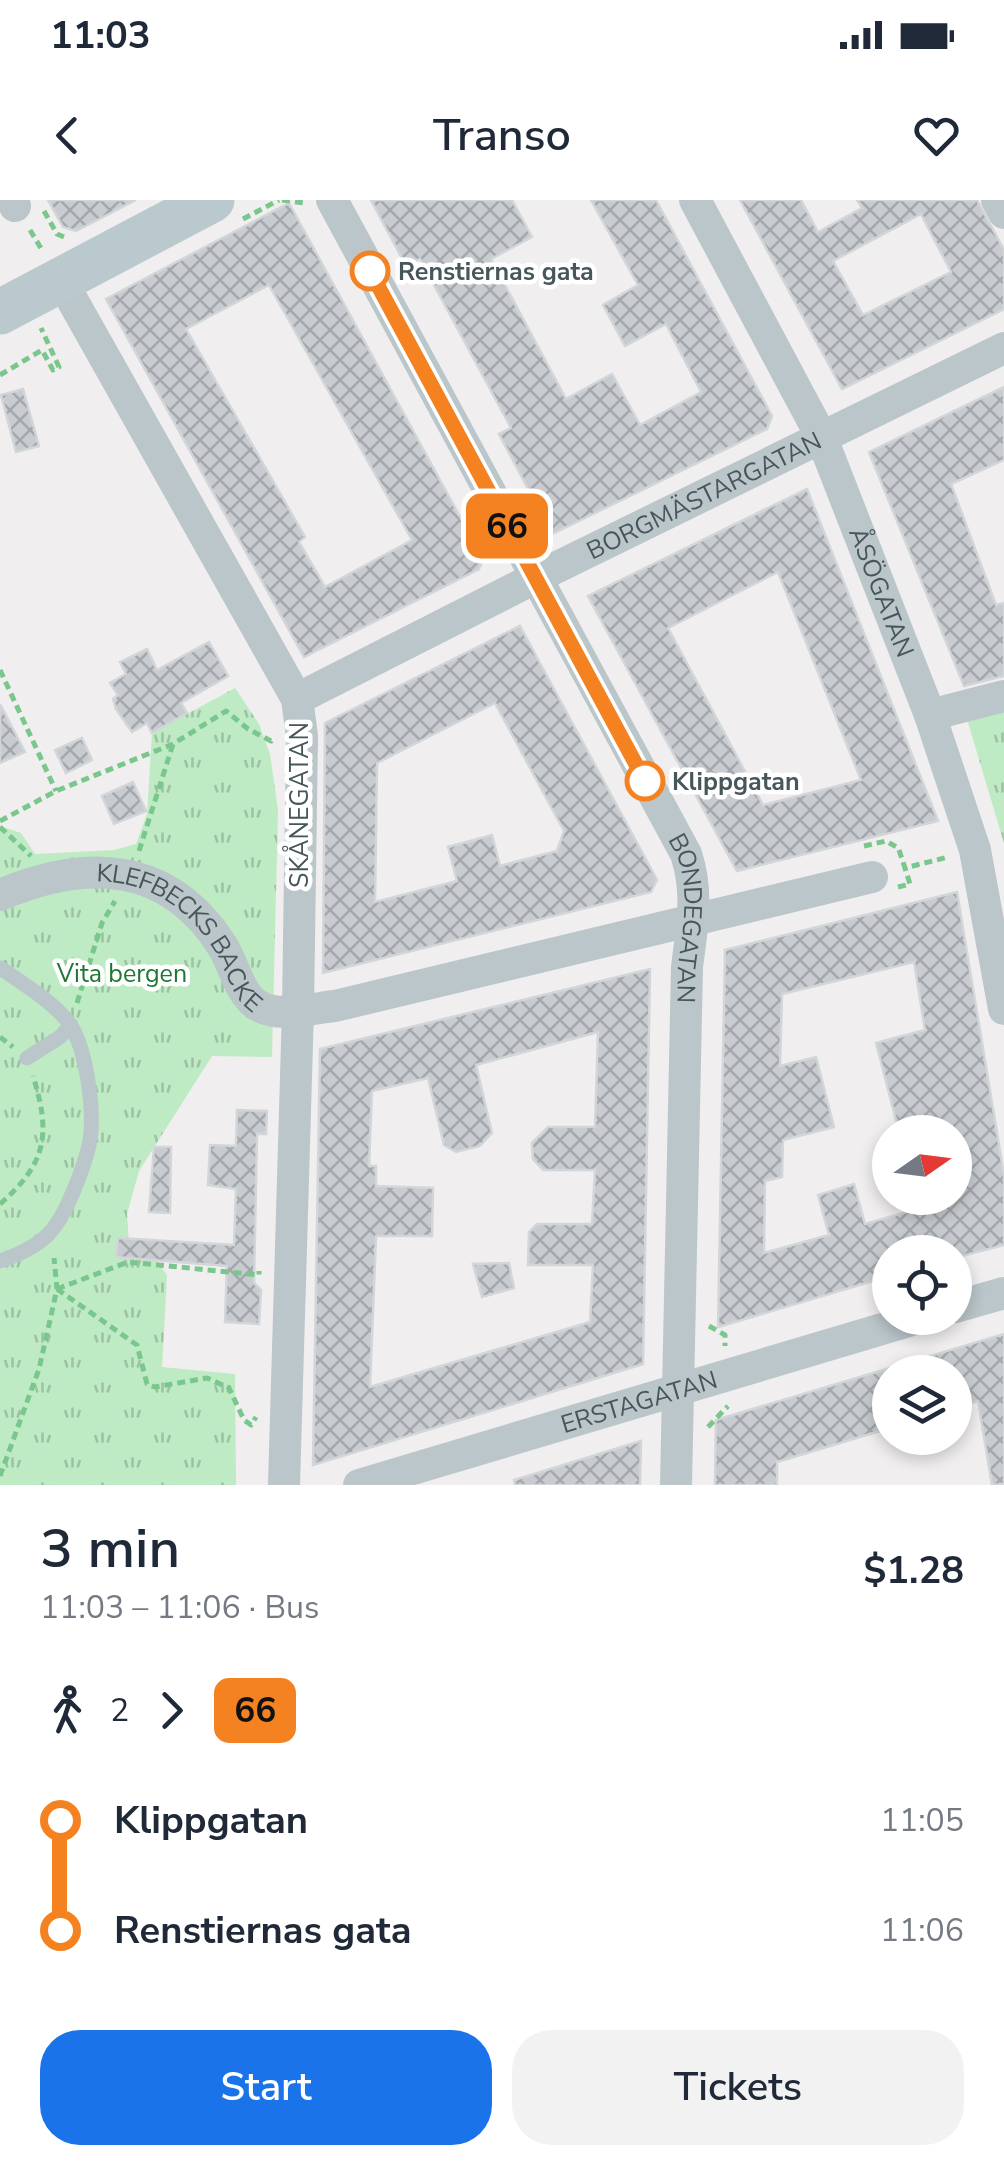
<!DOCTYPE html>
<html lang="en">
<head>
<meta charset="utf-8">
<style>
  body { margin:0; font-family:"Nunito Sans",sans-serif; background:#f2f2f3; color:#1f2937; height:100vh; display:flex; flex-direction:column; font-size:38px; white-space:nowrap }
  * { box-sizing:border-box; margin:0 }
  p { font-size:32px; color:#747a83 }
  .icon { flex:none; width:55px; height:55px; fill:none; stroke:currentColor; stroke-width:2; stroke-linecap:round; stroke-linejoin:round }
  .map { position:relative; height:1285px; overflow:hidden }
  .panel { display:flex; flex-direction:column; background:#fff; flex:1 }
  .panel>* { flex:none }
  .badge { padding:0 20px; border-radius:15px; font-size:35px; line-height:65px }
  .needle { width:65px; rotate:76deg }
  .fabs { position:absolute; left:872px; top:915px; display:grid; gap:20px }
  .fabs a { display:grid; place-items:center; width:100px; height:100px; border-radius:50%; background:#fff; box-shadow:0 5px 15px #0003; font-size:50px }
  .map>.badge { position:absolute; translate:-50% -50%; box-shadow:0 0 0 5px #fff }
  .legs { display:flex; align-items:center; gap:15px; height:110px; padding:0 40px; font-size:32px }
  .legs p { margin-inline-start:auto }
  .headline { display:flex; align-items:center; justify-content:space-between; height:170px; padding:0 40px }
  h1 { font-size:55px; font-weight:600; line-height:75px }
  .action { display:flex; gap:20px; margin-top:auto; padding:20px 40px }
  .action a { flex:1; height:115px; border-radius:40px; background:#1a73e8; color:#fff; font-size:40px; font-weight:600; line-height:115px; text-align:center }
  .action a+a { background:#f2f2f3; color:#1f2937 }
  ul { padding:0 40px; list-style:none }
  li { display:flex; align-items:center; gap:35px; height:110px; font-size:38px }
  li i { display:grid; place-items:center; width:15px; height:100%; margin:0 12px; background:currentColor }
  li i::after { content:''; width:25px; height:25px; margin:-12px; border:8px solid; border-radius:50%; background:#fff }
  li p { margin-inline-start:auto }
  li:first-child i { background:linear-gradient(#0000 50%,currentColor 0) }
  li:last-child i { background:linear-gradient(currentColor 50%,#0000 0) }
  .status { display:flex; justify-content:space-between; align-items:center; height:70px; padding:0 50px; background:#fff; direction:ltr }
  .status svg { height:28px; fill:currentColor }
  header { display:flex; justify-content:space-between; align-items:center; height:130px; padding:0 40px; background:#fff; font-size:45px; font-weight:600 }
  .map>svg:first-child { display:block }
  .park { fill:url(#park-tufts) }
  .building { fill:url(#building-cross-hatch); stroke:#d2d6d9; stroke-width:2.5; fill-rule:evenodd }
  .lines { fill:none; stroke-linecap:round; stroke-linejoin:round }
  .path { stroke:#79c78c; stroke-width:5; stroke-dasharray:8 5; stroke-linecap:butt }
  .lane { stroke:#bac6ca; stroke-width:15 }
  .street { stroke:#bac6ca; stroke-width:32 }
  .secondary { stroke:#bac9ce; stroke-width:45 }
  .line-1-casing { stroke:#fff; stroke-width:22 }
  .line-1 { stroke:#f58220; stroke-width:15 }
  .stop-1-dot { fill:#fff; stroke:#f58220; stroke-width:5 }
  .labels { text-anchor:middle; stroke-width:9; stroke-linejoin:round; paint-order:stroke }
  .stop-label { font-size:25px; font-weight:bold; fill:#47565a; stroke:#fff; text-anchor:start }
  .street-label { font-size:25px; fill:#47565a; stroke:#fff }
  .park-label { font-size:25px; fill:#1d7632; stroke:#fff }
</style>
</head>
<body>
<div class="status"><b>11:03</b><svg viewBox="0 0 49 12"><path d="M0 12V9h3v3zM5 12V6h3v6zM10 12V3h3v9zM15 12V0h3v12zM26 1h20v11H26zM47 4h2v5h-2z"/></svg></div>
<header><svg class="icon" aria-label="back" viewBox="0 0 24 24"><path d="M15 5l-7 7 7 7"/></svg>Transo<svg class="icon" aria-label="heart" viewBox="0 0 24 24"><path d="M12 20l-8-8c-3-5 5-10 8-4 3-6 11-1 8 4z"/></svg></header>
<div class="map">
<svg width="1004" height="1285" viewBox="0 0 1004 1285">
  <defs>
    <pattern id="park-tufts" width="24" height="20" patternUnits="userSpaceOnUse" patternTransform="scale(2.5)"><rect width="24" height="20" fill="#bfebc4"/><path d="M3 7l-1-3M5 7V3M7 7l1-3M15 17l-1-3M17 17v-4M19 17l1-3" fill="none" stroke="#9dc1a2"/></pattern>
    <pattern id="building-cross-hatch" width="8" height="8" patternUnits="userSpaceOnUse" patternTransform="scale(2.5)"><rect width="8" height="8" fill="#c8ccd0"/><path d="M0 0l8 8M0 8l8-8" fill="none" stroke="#a4a8ac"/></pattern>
  </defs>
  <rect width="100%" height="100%" fill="#f0eeee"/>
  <g class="park">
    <path d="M235 488 259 524 270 554 278 610 272 857 212 856 139 971 127 1014 130 1058 156 1060 167 1075 162 1167 235 1174 236 1285H0V626L21 633 35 654 114 650 136 644 147 614 152 533Z"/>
    <path d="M1004 506V643L966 516Z"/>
  </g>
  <g class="building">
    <path d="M48 0H136L76 31 63 27Z"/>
    <path d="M371 0H512L532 37 491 59 566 199 612 174 640 225 701 192 666 124 625 146 603 105 638 85 591 0H656L772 216 767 229 552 334 499 234 511 228 420 59 406 66Z"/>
    <path d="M740 0H801L818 32 862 8 857 0H977L1004 50V109L842 189ZM921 14 951 72 863 115 833 61Z"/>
    <path d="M289 3 483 359 479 369 304 457 106 99ZM269 85 412 340 325 387 299 342 305 337 186 129Z"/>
    <path d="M1004 187V260L951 284 996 405 1004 403V476L964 486 869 252Z"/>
    <path d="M23 189 39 246 16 252 1 195Z"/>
    <path d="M807 289 938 621 737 671 588 396ZM778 372 861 580 763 605 668 428Z"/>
    <path d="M520 426 657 680 651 692 323 773 325 523ZM495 503 564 631 557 651 500 666 492 635 448 647 457 681 375 702 377 563Z"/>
    <path d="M209 442 228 476 181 503 187 513 152 533 147 523 132 532 116 509 113 499 118 495 110 483 126 474 120 462 147 449 157 470Z"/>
    <path d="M0 504 25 552 0 563Z"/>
    <path d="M82 538 92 560 66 573 55 550Z"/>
    <path d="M133 582 146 611 114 624 102 596Z"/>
    <path d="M957 692 1004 975V1045L955 1058V1052H890V1076L718 1127 725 750ZM914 762 925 830 876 843 899 932H955V998L865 1024 854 984 818 995 829 1035 764 1053 765 981 782 977 783 940 834 927 816 857 780 866 782 794Z"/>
    <path d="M650 769 643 1164 313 1265 320 849ZM598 832 595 927H548L532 943 533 959 543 970H595L592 1024H537L529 1032 528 1065H593L590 1122 370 1187 376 1036H432L433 988 376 986V966H369L372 891 428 878 444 945 456 952 480 946 492 933 476 865Z"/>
    <path d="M237 910 267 911 266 934H257L254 1083 261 1090 259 1124 225 1122 227 1066 116 1057 118 1038 234 1045 236 989 208 985 210 945 236 946Z"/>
    <path d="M154 947H171L170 1013 149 1012Z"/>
    <path d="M509 1063 514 1088 482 1097 473 1064Z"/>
    <path d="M1004 1134V1284L992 1285 978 1201 955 1208V1172H894L893 1167Z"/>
    <path d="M890 1168V1228L777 1262V1285H715L716 1220Z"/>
    <path d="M641 1241 640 1285H515L514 1280Z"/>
  </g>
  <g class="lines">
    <g class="path">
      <path d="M282 0 304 3"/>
      <path d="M44 11 57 34 64 37"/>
      <path d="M243 19 279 0"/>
      <path d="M30 30 42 50"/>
      <path d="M0 175 42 150 53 170 59 167 41 128"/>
      <path d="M0 470 56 591"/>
      <path d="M0 621 56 591 173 544 226 511 248 529 271 541 273 538"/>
      <path d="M0 627 31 656"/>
      <path d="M864 646 886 641 900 649"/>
      <path d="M899 650 905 668 948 657"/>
      <path d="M139 651 173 544"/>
      <path d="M898 687 910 684 905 668"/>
      <path d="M77 803 102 723 115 701"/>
      <path d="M0 837 13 847"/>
      <path d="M0 1004C47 963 51 934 33 876"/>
      <path d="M57 1089 128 1062 259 1075V1071"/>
      <path d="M57 1089 137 1145 147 1184 155 1187 207 1178 229 1188 244 1220 251 1225 256 1217"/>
      <path d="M709 1126 725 1135V1146"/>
      <path d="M708 1227 728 1206"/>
      <path d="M0 1276 39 1169 57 1089 54 1058"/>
    </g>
    <g class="lane">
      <path d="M0 768C21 782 58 805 71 826 86 850 93 903 91 931 90 954 68 1011 52 1030 40 1045 18 1055 0 1061"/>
      <path d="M27 858 60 837 71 825"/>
    </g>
    <g class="street">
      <path d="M12 0 15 6"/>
      <path id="s1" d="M332 0 686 654C699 693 692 727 687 767L676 1285"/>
      <path id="s2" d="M695 0 821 236 930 515 975 650 1004 809"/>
      <path d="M997 0 1004 13"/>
      <path d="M61 80 297 499 302 536 298 809 284 1285"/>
      <path id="s3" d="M297 499 535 378 1004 148"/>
      <path d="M930 515 1004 496"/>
      <path id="s4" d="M0 695C87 658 169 661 223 747 234 765 240 796 259 806 278 818 314 808 335 806L872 677"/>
      <path d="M955 1107 1004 1093"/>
      <path id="s5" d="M359 1285 919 1118"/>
    </g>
    <path class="secondary" d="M0 112 212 0"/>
  </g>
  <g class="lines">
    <defs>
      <path id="line-1" d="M370 71 645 581"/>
    </defs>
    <use href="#line-1" class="line-1-casing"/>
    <use href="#line-1" class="line-1"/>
  </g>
  <g class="stop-1-dot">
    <circle cx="370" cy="71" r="18"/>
    <circle cx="645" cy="581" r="18"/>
  </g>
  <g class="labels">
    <g class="stop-label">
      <text x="398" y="80">Renstiernas gata</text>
      <text x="672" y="590">Klippgatan</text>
    </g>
    <g class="street-label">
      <text dy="9" stroke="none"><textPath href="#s3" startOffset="455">BORGMÄSTARGATAN</textPath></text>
      <text dy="9" stroke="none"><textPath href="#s2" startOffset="435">ÅSÖGATAN</textPath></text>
      <text transform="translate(299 605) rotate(-90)" y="9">SKÅNEGATAN</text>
      <text dy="9" stroke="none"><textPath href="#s1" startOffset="808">BONDEGATAN</textPath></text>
      <text dy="9" stroke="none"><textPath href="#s4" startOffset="212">KLEFBECKS BACKE</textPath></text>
      <text dy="9" stroke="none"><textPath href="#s5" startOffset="292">ERSTAGATAN</textPath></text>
    </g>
    <g class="park-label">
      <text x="122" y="782">Vita bergen</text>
    </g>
  </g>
</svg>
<div class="fabs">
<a><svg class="needle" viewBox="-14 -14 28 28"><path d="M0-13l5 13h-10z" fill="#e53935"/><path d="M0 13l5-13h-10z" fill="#747a83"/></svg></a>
<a><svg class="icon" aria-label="locate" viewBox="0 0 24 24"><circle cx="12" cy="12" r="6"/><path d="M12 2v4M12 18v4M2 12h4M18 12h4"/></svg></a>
<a><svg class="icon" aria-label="layers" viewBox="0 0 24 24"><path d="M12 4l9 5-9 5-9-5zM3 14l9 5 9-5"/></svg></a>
</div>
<b class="badge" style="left:507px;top:326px;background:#f58220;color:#111">66</b>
</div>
<section class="panel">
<div class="headline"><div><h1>3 min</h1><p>11:03 – 11:06 · Bus</p></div><b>$1.28</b></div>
<div class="legs"><svg class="icon" aria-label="walk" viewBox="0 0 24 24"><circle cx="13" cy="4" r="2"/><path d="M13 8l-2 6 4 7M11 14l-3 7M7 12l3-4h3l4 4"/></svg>2<svg class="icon" aria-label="forward" viewBox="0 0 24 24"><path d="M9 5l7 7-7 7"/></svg><b class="badge" style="background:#f58220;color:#111">66</b></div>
<ul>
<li><i style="color:#f58220"></i><b>Klippgatan</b><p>11:05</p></li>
<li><i style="color:#f58220"></i><b>Renstiernas gata</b><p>11:06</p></li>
</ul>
<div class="action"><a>Start</a><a>Tickets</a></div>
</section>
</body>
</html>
